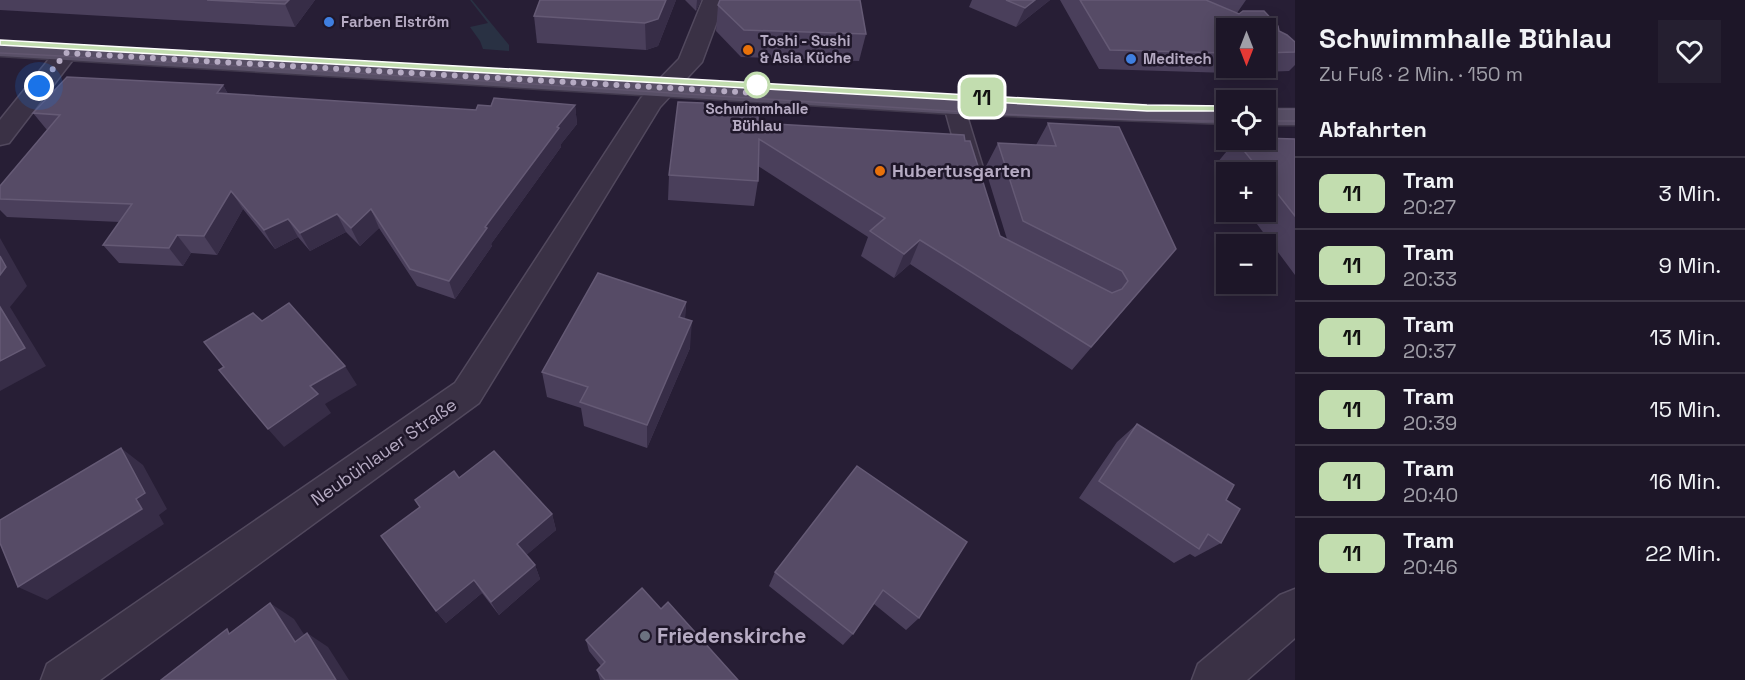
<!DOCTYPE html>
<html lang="de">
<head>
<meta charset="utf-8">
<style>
  body { margin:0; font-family:"Space Grotesk",sans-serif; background:#251f30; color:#f1f3f6; height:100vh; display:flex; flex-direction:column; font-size:22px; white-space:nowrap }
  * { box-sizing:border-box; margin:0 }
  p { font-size:20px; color:#a09fa8 }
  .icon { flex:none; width:33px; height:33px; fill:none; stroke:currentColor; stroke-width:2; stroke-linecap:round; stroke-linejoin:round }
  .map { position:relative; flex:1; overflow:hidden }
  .details { display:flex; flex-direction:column; background:#1d1628; width:450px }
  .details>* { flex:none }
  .badge { padding:0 12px; border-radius:9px; font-size:21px; line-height:39px }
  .needle { width:39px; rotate:180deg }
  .fabs { position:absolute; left:1216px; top:18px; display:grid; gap:12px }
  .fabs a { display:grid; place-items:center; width:60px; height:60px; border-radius:0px; background:#1d1628; box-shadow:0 3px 15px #0003,0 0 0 2px #3b3545; font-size:30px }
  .you { position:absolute; width:30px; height:30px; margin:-15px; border:4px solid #fff; border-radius:50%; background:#1a73e8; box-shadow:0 0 0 9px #1a73e833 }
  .map>.badge { position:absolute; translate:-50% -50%; box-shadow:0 0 0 3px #fff }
  h2 { padding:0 24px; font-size:22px; line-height:54px }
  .round { display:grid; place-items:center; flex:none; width:63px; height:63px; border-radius:0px; background:#251f30 }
  .summary { display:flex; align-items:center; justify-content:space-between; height:102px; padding:0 24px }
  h1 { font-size:28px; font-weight:700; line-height:45px }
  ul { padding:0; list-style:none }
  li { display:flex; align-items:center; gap:18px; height:72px; padding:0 24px; border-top:2px solid #3b3545 }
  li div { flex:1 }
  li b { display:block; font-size:22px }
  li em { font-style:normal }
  li .badge { min-width:66px; font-weight:700; text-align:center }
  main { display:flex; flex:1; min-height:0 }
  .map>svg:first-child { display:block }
  .green { fill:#293143 }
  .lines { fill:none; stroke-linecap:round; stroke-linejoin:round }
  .lane-casing { stroke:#52495e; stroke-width:3 }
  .street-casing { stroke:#52495e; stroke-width:3 }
  .primary-casing { stroke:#40384c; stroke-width:3 }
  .lane { fill:#3a3145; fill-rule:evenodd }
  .street { fill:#3a3145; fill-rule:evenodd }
  .primary { fill:#584f66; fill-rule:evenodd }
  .tram { stroke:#625770; stroke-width:1.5 }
  .wall { fill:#4a3f5b; fill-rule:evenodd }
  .shaded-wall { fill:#372d47 }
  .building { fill:#564b66; stroke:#655a75; stroke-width:1.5 }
  .line { fill:#c2ddaf; stroke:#fff; stroke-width:1.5 }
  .walk { stroke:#b6abc3; stroke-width:6; stroke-dasharray:0 10.8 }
  .shop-dot { fill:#3f7fe0; stroke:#1f172a; stroke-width:2 }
  .food-dot { fill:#e8710a; stroke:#1f172a; stroke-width:2 }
  .stop-dot { fill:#fff; stroke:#c2ddaf; stroke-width:3 }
  .worship-dot { fill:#6b7280; stroke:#1f172a; stroke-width:2 }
  .labels { text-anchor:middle; stroke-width:5; stroke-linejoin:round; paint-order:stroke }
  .far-poi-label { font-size:15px; font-weight:bold; fill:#b6abc3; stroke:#1f172a; text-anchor:start }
  .far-stop-label { font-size:15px; font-weight:bold; fill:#b6abc3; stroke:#1f172a }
  .poi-label { font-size:18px; font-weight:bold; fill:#b6abc3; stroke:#1f172a; text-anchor:start }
  .street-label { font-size:18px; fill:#b6abc3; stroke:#1f172a }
  .near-poi-label { font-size:21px; font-weight:bold; fill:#b6abc3; stroke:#1f172a; text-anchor:start }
</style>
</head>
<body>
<main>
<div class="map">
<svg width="1295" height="680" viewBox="0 0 1295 680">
  <rect width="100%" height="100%" fill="#271e35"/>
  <path class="green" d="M470 0H472L509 45V51L483 49 480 41 470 27 488 23Z"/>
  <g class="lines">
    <defs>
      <path id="lane" d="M954 100 961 102 964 106 984 171 981 176 973 179 965 176 962 171 944 106 947 102Z"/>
      <g id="street">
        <path d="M703 0H725L702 62 660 107 479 403 100 680H41L47 664 455 383 641 98 679 59Z"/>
        <path d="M66 46 74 48 78 53 9 143 0 145V120L58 48Z"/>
        <path d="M1295 589V638L1247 680H1192L1198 664 1280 595Z"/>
      </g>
      <g id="primary">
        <path d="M0 42 954 98 1227 108V124L954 114 0 56Z"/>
        <rect x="1266" y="109" width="29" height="16"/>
      </g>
    </defs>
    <use href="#lane" class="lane-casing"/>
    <use href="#street" class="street-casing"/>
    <use href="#primary" class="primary-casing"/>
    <use href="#lane" class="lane"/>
    <use href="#street" class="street"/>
    <use href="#primary" class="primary"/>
    <g class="tram">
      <path d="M0 43 203 55"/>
      <path d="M0 53C245 65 489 81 734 97 898 107 1063 121 1227 121"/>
      <path d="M262 58 1147 108 1227 109"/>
      <path d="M1266 109H1295"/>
      <path d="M1266 121H1295"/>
    </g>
  </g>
  <g class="wall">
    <path d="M0 0H315L295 27 0 10Z"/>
    <path d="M540 0H676L658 46 646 50 537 43 534 16Z"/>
    <path d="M685 0H701L696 11Z"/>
    <path d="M972 0H1050L1016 27 969 7Z"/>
    <path d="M1060 0H1246L1237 13 1279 31 1295 42V65L1289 71 1229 73 1099 69ZM1227 28H1266V68H1227Z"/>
    <path d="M718 5 866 34 859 61 741 57 716 31Z"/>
    <path d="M223 85 228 94 476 110 491 106 575 105 577 124 561 144V147L491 244 492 246 455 299 417 286 379 228 360 246 346 232 310 251 298 237 275 249 243 209 217 255 191 253 183 266 119 263 103 245 120 222 7 217 0 210V186L47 130 33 113Z"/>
    <path d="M712 109 758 123 965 141 1000 236 1007 239 985 168 998 143 1036 145 1048 123 1176 249 1072 370 910 264 894 278 861 256 868 237 758 166V181L754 206 668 200 669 175Z"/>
    <path d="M1295 139V275L1248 212H1266V172H1227V182L1216 167 1218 165 1217 163 1236 140Z"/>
    <path d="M686 302 685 319 690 348 647 448 584 426 581 408 547 397 542 372Z"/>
    <path d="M1137 424 1226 500 1221 543 1195 557 1190 554 1174 563 1079 498 1117 442Z"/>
    <path d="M459 478 552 514 556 530 526 555 535 565 540 579 499 615 482 593 446 623 436 611 420 507 415 500Z"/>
    <path d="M967 542 919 618 906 630 874 604 853 634 843 645 769 586 775 572Z"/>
    <path d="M661 609 738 680H600L597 670 601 666 589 651 586 640Z"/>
  </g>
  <g class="shaded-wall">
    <path d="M289 0H315L295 27 285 4Z"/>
    <path d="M666 0H676L658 46 646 50 645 23Z"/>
    <path d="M697 0H701L696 11Z"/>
    <path d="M1035 0H1050L1016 27 1025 8Z"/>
    <path d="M223 85 233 104 217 93Z"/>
    <path d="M575 105 577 124 561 144V147L491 244 492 246 455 299 449 281 485 227 557 127Z"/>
    <path d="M231 191 243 209 217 255 204 236Z"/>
    <path d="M371 209 379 228 360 246 351 228Z"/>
    <path d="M337 214 346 232 310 251 300 233Z"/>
    <path d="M288 219 298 237 275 249 264 230Z"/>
    <path d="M177 235 191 253 183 266 169 248Z"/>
    <path d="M0 238 27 286 10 307 46 366 0 391Z"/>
    <path d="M920 240 910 264 894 278 904 254Z"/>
    <path d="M686 302 684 328 679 317Z"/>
    <path d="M692 321 690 348 647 448V425Z"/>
    <path d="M345 366 357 385 325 404 331 413 284 447 268 429 310 386Z"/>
    <path d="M121 448 143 465 167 509 159 515 164 524 47 600 18 587Z"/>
    <path d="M552 514 556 530 523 558 517 544Z"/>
    <path d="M535 565 540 579 499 615 491 602Z"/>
    <path d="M474 580 482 593 446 623 436 611Z"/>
    <path d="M270 603 294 619 318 656 295 642Z"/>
    <path d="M307 633 328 647 349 680H336Z"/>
  </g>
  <g class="building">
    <path d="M207 0H289L285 4Z"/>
    <path d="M540 0H666L658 19 645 23 534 16Z"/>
    <path d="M720 0H860L866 34 744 30 718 5Z"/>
    <path d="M1006 0H1035L1025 8Z"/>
    <path d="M1080 0H1206L1239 14 1243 11H1264L1278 26 1279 31 1287 35 1295 42V52L1266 53V28H1227V53L1110 50Z"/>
    <path d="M67 77 223 85 217 93 476 110 478 105 491 106 494 98 575 105 557 127 559 128 485 227 487 228 449 281 410 269 371 209 351 228 337 214 300 233 288 219 264 230 231 191 204 236 177 235 169 248 103 245 132 204 0 199V186L60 115 33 113Z"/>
    <path d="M678 102 703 103 712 109 758 111V123L964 135 965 141H970L1000 236 1112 293 1122 289 1128 281 1122 271 1023 221 998 143 1056 146 1048 123 1119 127 1176 249 1091 347 920 240 904 254 870 231 885 218 759 139 758 181 669 175Z"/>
    <path d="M1266 138 1295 139V216L1266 179V172H1261L1237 142H1241L1239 140H1266Z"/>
    <path d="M0 256 6 267 0 275Z"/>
    <path d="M598 273 686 302 679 317 692 321 647 425 580 402 588 387 542 372Z"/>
    <path d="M289 303 345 366 310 386 318 394 268 429 219 370 224 367 204 342 253 313 262 321Z"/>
    <path d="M0 307 25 348 0 361Z"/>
    <path d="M1137 424 1234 485 1226 500 1240 509 1221 543 1208 534 1199 549 1099 481Z"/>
    <path d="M121 448 145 493 136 499 142 509 18 587 0 543V520Z"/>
    <path d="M494 451 552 514 517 544 535 565 491 602 474 580 436 611 381 536 420 507 415 500 454 471 459 478Z"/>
    <path d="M857 466 967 542 919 618 883 590 853 634 775 572Z"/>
    <path d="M642 588 661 609 668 602 738 680H605L597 670 605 662 586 640Z"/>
    <path d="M270 603 295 642 307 633 336 680H161L227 629 229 634Z"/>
  </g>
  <path class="line" d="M0 40 1147 105 1227 106 1231 109 1227 111H1147L0 45Z"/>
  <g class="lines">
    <path class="walk" d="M39 86 66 53 755 93 757 85"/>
  </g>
  <g class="shop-dot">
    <circle cx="329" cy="22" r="6"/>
    <circle cx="1131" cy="59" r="6"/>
  </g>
  <g class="food-dot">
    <circle cx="748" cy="50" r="6"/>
    <circle cx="880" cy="171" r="6"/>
  </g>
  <circle class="stop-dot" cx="757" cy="85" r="12"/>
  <circle class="worship-dot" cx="645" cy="636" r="6"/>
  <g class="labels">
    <g class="far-poi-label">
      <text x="341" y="27">Farben Elström</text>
      <text x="760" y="46">Toshi - Sushi<tspan x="760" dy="17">&amp; Asia Küche</tspan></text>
      <text x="1143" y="64">Meditech</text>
    </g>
    <g class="far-stop-label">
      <text x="757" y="114">Schwimmhalle<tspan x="757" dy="17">Bühlau</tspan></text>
    </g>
    <g class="poi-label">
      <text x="892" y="177">Hubertusgarten</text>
    </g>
    <g class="street-label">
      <text transform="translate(384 452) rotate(-35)" y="6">Neubühlauer Straße</text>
    </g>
    <g class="near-poi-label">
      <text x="657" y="643">Friedenskirche</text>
    </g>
  </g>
</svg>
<div class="fabs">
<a><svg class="needle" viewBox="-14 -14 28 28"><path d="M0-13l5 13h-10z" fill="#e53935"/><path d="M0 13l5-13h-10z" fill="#a09fa8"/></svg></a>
<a><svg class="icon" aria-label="locate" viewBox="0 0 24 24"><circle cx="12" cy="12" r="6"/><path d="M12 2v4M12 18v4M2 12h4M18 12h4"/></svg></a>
<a>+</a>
<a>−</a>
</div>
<div class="you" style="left:39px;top:86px"></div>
<b class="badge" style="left:982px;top:97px;background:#c2ddaf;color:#111">11</b>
</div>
<section class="details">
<div class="summary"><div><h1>Schwimmhalle Bühlau</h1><p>Zu Fuß · 2 Min. · 150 m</p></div><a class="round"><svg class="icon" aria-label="heart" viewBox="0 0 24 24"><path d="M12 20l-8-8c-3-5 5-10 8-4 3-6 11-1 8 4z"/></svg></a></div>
<h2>Abfahrten</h2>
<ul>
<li><span class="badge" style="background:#c2ddaf;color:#111">11</span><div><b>Tram</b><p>20:27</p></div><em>3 Min.</em></li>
<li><span class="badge" style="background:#c2ddaf;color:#111">11</span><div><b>Tram</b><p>20:33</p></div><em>9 Min.</em></li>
<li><span class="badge" style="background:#c2ddaf;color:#111">11</span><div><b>Tram</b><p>20:37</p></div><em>13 Min.</em></li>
<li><span class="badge" style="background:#c2ddaf;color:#111">11</span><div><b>Tram</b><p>20:39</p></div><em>15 Min.</em></li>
<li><span class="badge" style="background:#c2ddaf;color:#111">11</span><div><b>Tram</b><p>20:40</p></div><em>16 Min.</em></li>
<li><span class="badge" style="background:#c2ddaf;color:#111">11</span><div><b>Tram</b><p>20:46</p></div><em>22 Min.</em></li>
</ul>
</section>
</main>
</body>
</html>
